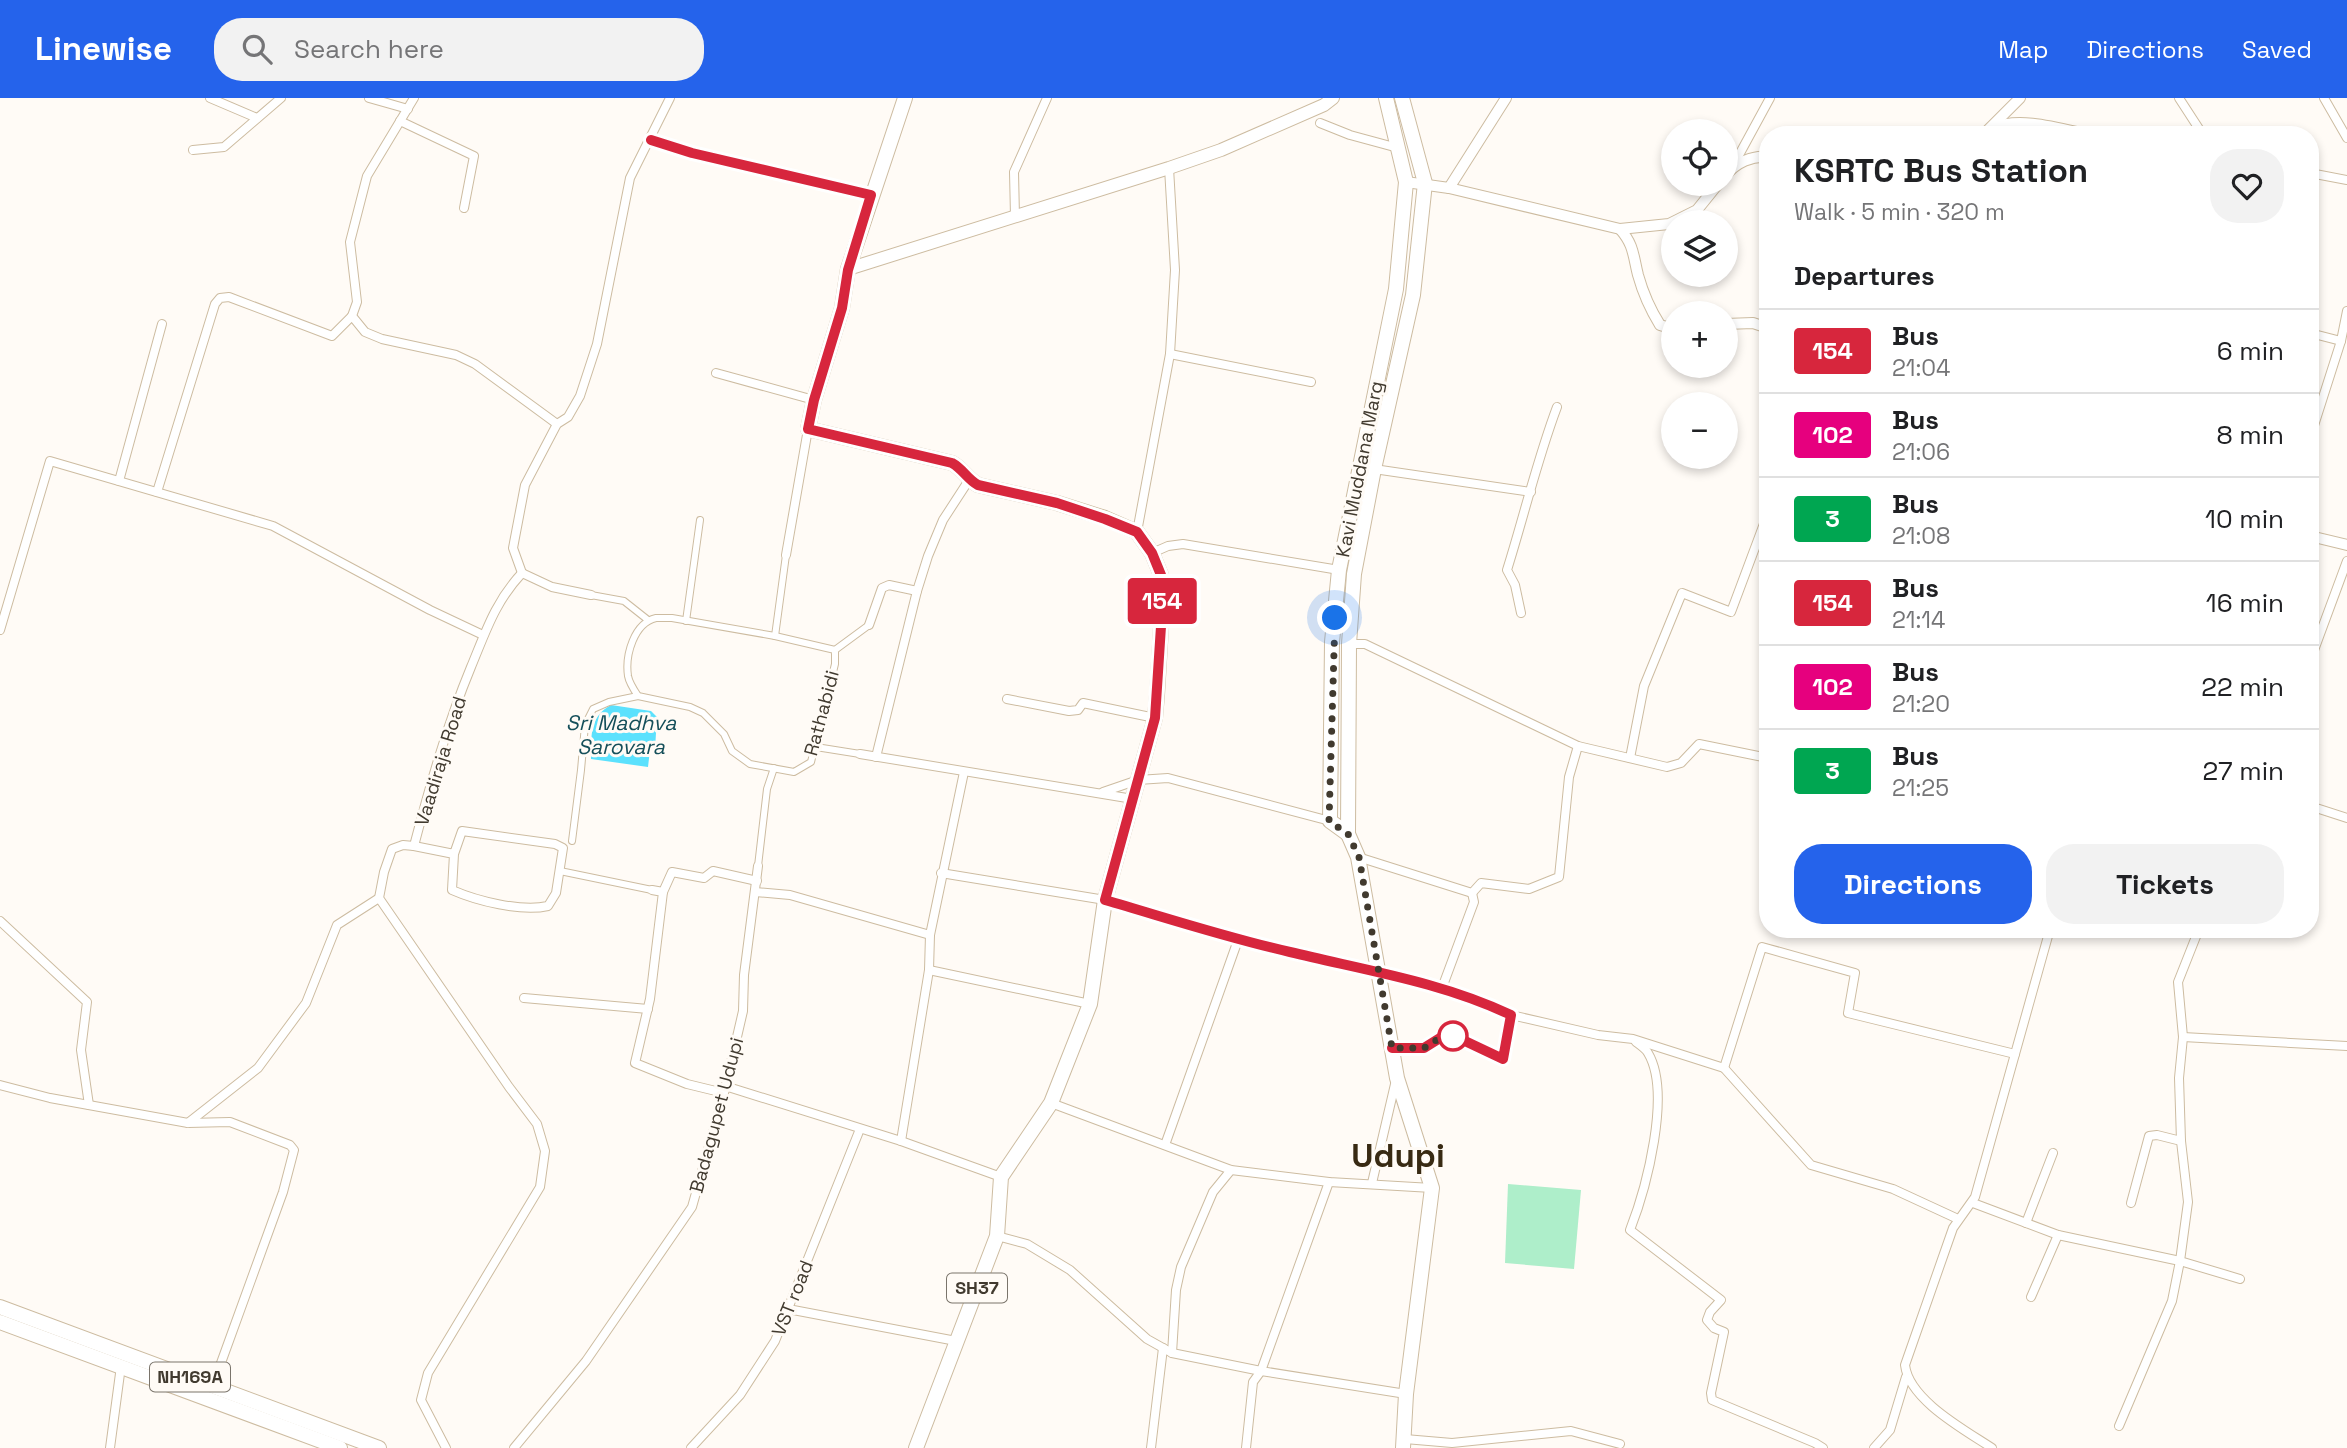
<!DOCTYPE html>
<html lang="en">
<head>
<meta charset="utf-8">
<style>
  body { margin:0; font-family:"Space Grotesk",sans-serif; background:#f2f2f2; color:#202124; height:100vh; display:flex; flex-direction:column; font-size:26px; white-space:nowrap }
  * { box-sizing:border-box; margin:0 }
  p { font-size:23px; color:#757577 }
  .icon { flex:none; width:38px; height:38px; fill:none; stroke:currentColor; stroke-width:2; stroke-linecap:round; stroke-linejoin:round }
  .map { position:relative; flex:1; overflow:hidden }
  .panel { position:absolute; left:1759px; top:28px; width:560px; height:812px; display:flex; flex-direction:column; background:#fff; border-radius:28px; box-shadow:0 4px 10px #0003 }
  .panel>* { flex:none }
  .badge { padding:0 14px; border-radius:5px; font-size:24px; line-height:46px }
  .tools { position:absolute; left:1661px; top:21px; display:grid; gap:14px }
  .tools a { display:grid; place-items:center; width:77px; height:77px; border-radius:50%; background:#fff; box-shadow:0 4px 10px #0003; font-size:35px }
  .you { position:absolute; width:35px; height:35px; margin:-18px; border:5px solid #fff; border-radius:50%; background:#1a73e8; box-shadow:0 0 0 10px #1a73e833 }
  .map>.badge { position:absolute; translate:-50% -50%; box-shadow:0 0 0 4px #fff }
  h2 { padding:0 35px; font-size:26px; line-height:63px }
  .round { display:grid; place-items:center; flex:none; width:74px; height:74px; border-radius:28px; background:#f2f2f2 }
  .headline { display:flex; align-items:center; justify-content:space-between; height:119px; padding:0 35px }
  h1 { font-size:33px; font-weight:600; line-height:52px }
  .cta { display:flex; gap:14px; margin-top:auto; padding:14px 35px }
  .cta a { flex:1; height:80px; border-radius:28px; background:#2563eb; color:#fff; font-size:28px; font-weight:600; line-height:80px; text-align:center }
  .cta a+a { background:#f2f2f2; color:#202124 }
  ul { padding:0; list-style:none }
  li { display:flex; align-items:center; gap:21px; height:84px; padding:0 35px; border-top:2px solid #e0e0e0 }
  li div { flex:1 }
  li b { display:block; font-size:26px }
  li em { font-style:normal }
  li .badge { min-width:77px; font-weight:700; text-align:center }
  header { display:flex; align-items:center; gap:42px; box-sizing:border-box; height:98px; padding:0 35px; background:#2563eb; color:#fff }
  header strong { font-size:33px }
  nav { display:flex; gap:38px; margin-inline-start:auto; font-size:24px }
  .search { width:490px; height:63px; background:#f2f2f2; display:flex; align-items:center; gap:18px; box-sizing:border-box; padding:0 24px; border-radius:28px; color:#757577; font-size:26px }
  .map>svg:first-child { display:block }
  .green { fill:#aeeeca }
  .water { fill:#5ce1fd }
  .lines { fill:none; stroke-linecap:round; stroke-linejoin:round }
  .pedestrian-casing { stroke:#cdbca1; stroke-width:8 }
  .minor-casing { stroke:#cdbca1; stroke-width:10 }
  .tertiary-casing { stroke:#cdbca1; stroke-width:12 }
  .secondary-casing { stroke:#cdbca1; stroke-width:14 }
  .primary-casing { stroke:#cdbca1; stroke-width:16 }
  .trunk-casing { stroke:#cdbca1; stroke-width:16 }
  .pedestrian { stroke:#fff; stroke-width:6 }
  .minor { stroke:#fff; stroke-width:8 }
  .tertiary { stroke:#fff; stroke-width:10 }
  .secondary { stroke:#fff; stroke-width:12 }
  .primary { stroke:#fff; stroke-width:14 }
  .trunk { stroke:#fff; stroke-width:14 }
  .line-casing { stroke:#fff; stroke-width:16 }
  .line { stroke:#d7263d; stroke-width:10 }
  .walk { stroke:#413a2f; stroke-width:7; stroke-dasharray:0 12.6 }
  .stop-dot { fill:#fff; stroke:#d7263d; stroke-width:3.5 }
  .labels { text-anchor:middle; stroke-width:6; stroke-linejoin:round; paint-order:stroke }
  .shield { fill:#fffbf6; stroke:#7a746b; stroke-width:2 }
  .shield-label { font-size:18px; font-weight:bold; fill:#413a2f }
  .street-label { font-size:19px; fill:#413a2f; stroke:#fffbf6 }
  .water-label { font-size:21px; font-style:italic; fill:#154f5a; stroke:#fffbf6 }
  .town-label { font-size:33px; font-weight:bold; fill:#382a13; stroke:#fffbf6 }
</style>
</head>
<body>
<header>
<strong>Linewise</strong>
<div class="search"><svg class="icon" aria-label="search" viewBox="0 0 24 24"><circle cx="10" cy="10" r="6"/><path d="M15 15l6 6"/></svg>Search here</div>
<nav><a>Map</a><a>Directions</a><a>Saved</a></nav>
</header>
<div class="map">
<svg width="2347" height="1350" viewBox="0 0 2347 1350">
  <rect width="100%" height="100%" fill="#fffbf6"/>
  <path class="green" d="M1508 1086 1581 1092 1574 1171 1505 1165Z"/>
  <path class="water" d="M611 607 651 613 657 619 655 651 650 652 648 669 591 661C592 638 588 620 611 607Z"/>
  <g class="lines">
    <defs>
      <g id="pedestrian">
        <path d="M591 497 624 503 648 522"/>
        <path d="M656 520H672L775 538 835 552V566L811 664 794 674 750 666 732 653 724 636 703 615 690 609 638 598C634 592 629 584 628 578 625 557 634 525 656 520Z"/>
        <path d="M686 523 700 422"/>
        <path d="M775 538 786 457"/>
        <path d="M835 552 869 527"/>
        <path d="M816 649 860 656"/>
        <path d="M572 743 581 672 585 627 593 611 609 604 638 598"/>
        <path d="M758 768 767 691 774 670"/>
        <path d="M560 773 652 792"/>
      </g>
      <g id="minor">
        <path d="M210 0 257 20"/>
        <path d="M369 0 408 11"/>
        <path d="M414 0 367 78 350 144 357 204 352 218 365 234 382 241 456 257 475 266 557 326"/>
        <path d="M2179 0 2203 37"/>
        <path d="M2324 0 2347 40"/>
        <path d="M400 23 474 58 464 110"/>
        <path d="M1320 25 1350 37 1398 50"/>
        <path d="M1995 29C2019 16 2068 32 2095 37"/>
        <path d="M651 42 692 55 871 97"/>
        <path d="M193 52 224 49 281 0"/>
        <path d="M1733 68 1770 0"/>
        <path d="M2310 75 2347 82"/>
        <path d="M1015 119 1014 74 1047 0"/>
        <path d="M2310 235 2341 243"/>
        <path d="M1170 256 1311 284"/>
        <path d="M716 275 814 302"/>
        <path d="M2310 340 2341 243 2347 213"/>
        <path d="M1374 371 1531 394"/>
        <path d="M119 383 162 226"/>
        <path d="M157 394 215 206 220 200 229 199 332 238 352 218"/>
        <path d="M1137 434 1170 256 1175 172 1169 70"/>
        <path d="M1152 455 1168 448 1183 446 1339 472"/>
        <path d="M786 457 808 331"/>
        <path d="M522 475 513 450 525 387 557 326 568 319 580 298 597 246 630 80 670 0"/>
        <path d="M522 475 552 489 591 497"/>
        <path d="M1521 515 1515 487 1507 472C1524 418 1537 362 1557 309"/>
        <path d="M869 527 882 490 889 487 917 493"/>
        <path d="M0 532 50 363 273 428 430 512 483 537"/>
        <path d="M1349 546H1365L1578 648 1667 669 1681 665 1699 646 1768 660"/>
        <path d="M2310 563 2347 463"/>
        <path d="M1007 601 1069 613 1078 612 1083 605 1155 620"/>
        <path d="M860 656 1133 701"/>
        <path d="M876 659 917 493 928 458 943 422 969 382"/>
        <path d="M1630 660 1644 588 1682 495 1731 514 1768 415"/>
        <path d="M1103 694 1138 682 1168 680 1330 723"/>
        <path d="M2310 708 2347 720"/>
        <path d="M414 748 454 756 452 792C477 803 521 814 548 808L556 795 563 750 555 746 462 733 454 756"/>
        <path d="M1358 759 1472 795"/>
        <path d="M941 775 1105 802 1238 842 1442 890 1483 904 1511 917 1598 937 1633 941 1724 970 1762 849 1855 875 1848 915 2015 956"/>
        <path d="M652 792 663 794 650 901 635 965 687 986 724 995"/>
        <path d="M663 794 672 774 704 780 713 773 757 783"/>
        <path d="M755 794 790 797 930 837"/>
        <path d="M1472 795 1481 785 1529 791 1559 779 1569 679 1578 648"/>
        <path d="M0 823 87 904 81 952 89 1007"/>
        <path d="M2199 831 2178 884 2183 939 2179 980 2181 1043 2188 1104 2180 1163 2240 1181"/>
        <path d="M929 872 1090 906"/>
        <path d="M1442 890 1474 804 1472 795"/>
        <path d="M524 900 648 911"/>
        <path d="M2183 939 2347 948"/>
        <path d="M1636 944C1640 947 1646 951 1648 955 1672 995 1646 1091 1630 1132L1721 1202 1710 1214 1707 1222 1714 1230 1724 1234 1711 1295 1712 1302 1815 1345 1823 1350"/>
        <path d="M1392 950H1424L1448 935 1503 961 1511 917"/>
        <path d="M1724 970 1811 1067 1893 1091 1958 1121"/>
        <path d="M0 987 50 1000 188 1025 230 1024 290 1047 294 1052 283 1094 213 1287"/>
        <path d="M725 988 901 1043 1001 1079"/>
        <path d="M1051 1005 1231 1072 1329 1084 1432 1090"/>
        <path d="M188 1025 258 970 306 905 337 827 379 800"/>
        <path d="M901 1043 929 872 930 837 964 674"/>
        <path d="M1165 1047 1238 842"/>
        <path d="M1372 1085 1396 982"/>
        <path d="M1973 1105 2058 1137 2180 1163 2172 1203 2119 1328"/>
        <path d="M2131 1105 2149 1038 2157 1037 2181 1043"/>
        <path d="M2026 1125 2053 1055"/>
        <path d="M997 1138 1027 1146 1070 1172 1147 1241 1172 1255 1261 1273 1406 1296"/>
        <path d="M2031 1199 2058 1137"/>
        <path d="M788 1211 956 1243"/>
        <path d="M1172 1255 1176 1192 1181 1169 1213 1094 1231 1072"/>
        <path d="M1405 1341 1452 1345 1571 1333 1620 1346"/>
        <path d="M110 1350 121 1268"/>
        <path d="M446 1350 421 1302 428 1275 540 1089 545 1053 537 1026 509 989 379 800 384 774 392 751 403 747 414 748C430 687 447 627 471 569 486 533 495 504 522 475"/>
        <path d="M514 1350 586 1263 692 1109 724 995 743 913 744 877 758 768"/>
        <path d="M691 1350 740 1297 775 1243 860 1031"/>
        <path d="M1151 1350 1163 1250"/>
        <path d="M1246 1350 1253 1284 1261 1273 1329 1084"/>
        <path d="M1874 1350 1890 1332 1906 1279"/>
        <path d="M1992 1350C1965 1332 1909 1302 1905 1267L1953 1130 1975 1099 2050 831"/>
      </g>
      <g id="tertiary">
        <path d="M1983 37 2020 0"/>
        <path d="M1726 77C1736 65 1752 57 1768 59"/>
        <path d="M1406 84 1449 90 1620 131 1669 126 1697 112 1718 86"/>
        <path d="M1449 90 1506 0"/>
        <path d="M1620 131C1634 147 1633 157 1638 177 1643 195 1650 211 1660 227L1673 231"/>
        <path d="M1726 226 1753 225 1768 230"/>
        <path d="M2310 438 2347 447"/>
      </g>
      <path id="secondary" d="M848 171 1169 70 1221 52 1324 7 1333 0"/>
      <g id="primary">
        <path d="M905 0 848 171 842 210 814 302 808 331 952 365C963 371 967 381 978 387L1057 405 1105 420 1137 434 1152 455 1161 477 1162 513 1157 597 1155 620 1105 802 1090 906 1051 1005 1001 1079 997 1138 916 1350"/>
        <path d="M1402 0 1425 85 1413 197 1374 371 1354 476 1349 546 1348 736 1358 759 1397 980 1432 1090 1406 1296 1403 1350"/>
        <path d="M1348 736 1330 723 1332 544 1339 472 1396 191 1406 84 1386 0"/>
      </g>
      <g id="trunk">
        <path d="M0 1209 379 1350"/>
        <path d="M0 1224 340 1350"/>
      </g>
    </defs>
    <use href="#pedestrian" class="pedestrian-casing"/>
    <use href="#minor" class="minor-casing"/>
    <use href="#tertiary" class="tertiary-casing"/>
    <use href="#secondary" class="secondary-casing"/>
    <use href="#primary" class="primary-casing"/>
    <use href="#trunk" class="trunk-casing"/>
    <use href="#pedestrian" class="pedestrian"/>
    <use href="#minor" class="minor"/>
    <use href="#tertiary" class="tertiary"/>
    <use href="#secondary" class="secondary"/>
    <use href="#primary" class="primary"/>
    <use href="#trunk" class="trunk"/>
  </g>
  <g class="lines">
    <defs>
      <path id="line" d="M651 42 692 55 871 97 848 172 842 210 814 302 808 331 952 365C963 371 967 381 978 387L1057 405 1105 421 1137 434 1152 455 1161 477 1162 513 1155 620 1105 802C1167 820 1228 840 1290 854 1364 872 1442 884 1511 917L1503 961 1448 935 1424 950H1392"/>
    </defs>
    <use href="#line" class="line-casing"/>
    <use href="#line" class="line"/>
    <path class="walk" d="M1335 520 1329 723 1348 736 1359 759 1392 950H1424L1448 935 1453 938"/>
  </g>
  <circle class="stop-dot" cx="1453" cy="938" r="14"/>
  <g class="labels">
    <g class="shield">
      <rect x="947" y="1175.5" width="60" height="29" rx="5"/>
      <rect x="150" y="1264.5" width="80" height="29" rx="5"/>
    </g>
    <g class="shield-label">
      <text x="977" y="1196">SH37</text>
      <text x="190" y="1285">NH169A</text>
    </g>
    <g class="street-label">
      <text transform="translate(1359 371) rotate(-79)" y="7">Kavi Muddana Marg</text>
      <text transform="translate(821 615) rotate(-75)" y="7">Rathabidi</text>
      <text transform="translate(440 663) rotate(-73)" y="7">Vaadiraja Road</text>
      <text transform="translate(716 1017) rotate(-75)" y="7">Badagupet Udupi</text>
      <text transform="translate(792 1200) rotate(-68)" y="7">VST road</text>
    </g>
    <g class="water-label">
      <text x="621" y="632">Sri Madhva<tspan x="621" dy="24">Sarovara</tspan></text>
    </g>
    <g class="town-label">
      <text x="1398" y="1069">Udupi</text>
    </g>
  </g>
</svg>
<div class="tools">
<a><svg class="icon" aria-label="locate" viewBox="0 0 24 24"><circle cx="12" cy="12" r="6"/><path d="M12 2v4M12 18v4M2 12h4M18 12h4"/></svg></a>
<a><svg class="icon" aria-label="layers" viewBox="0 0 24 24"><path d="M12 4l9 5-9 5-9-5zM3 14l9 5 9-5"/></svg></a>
<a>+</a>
<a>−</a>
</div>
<div class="you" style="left:1335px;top:520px"></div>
<b class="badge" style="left:1162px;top:503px;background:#d7263d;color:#fff">154</b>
<section class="panel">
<div class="headline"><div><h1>KSRTC Bus Station</h1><p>Walk · 5 min · 320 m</p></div><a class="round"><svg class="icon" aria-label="heart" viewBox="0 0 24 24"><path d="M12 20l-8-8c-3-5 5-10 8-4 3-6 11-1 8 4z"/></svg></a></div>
<h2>Departures</h2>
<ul>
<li><span class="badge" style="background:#d7263d;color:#fff">154</span><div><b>Bus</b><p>21:04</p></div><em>6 min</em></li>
<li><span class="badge" style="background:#e6007e;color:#fff">102</span><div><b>Bus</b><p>21:06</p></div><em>8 min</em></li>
<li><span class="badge" style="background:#00a651;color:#fff">3</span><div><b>Bus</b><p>21:08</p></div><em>10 min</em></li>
<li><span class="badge" style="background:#d7263d;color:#fff">154</span><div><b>Bus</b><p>21:14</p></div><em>16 min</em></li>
<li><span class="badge" style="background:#e6007e;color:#fff">102</span><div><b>Bus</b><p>21:20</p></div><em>22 min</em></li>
<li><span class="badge" style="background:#00a651;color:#fff">3</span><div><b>Bus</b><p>21:25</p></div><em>27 min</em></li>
</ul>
<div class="cta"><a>Directions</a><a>Tickets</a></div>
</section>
</div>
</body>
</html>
